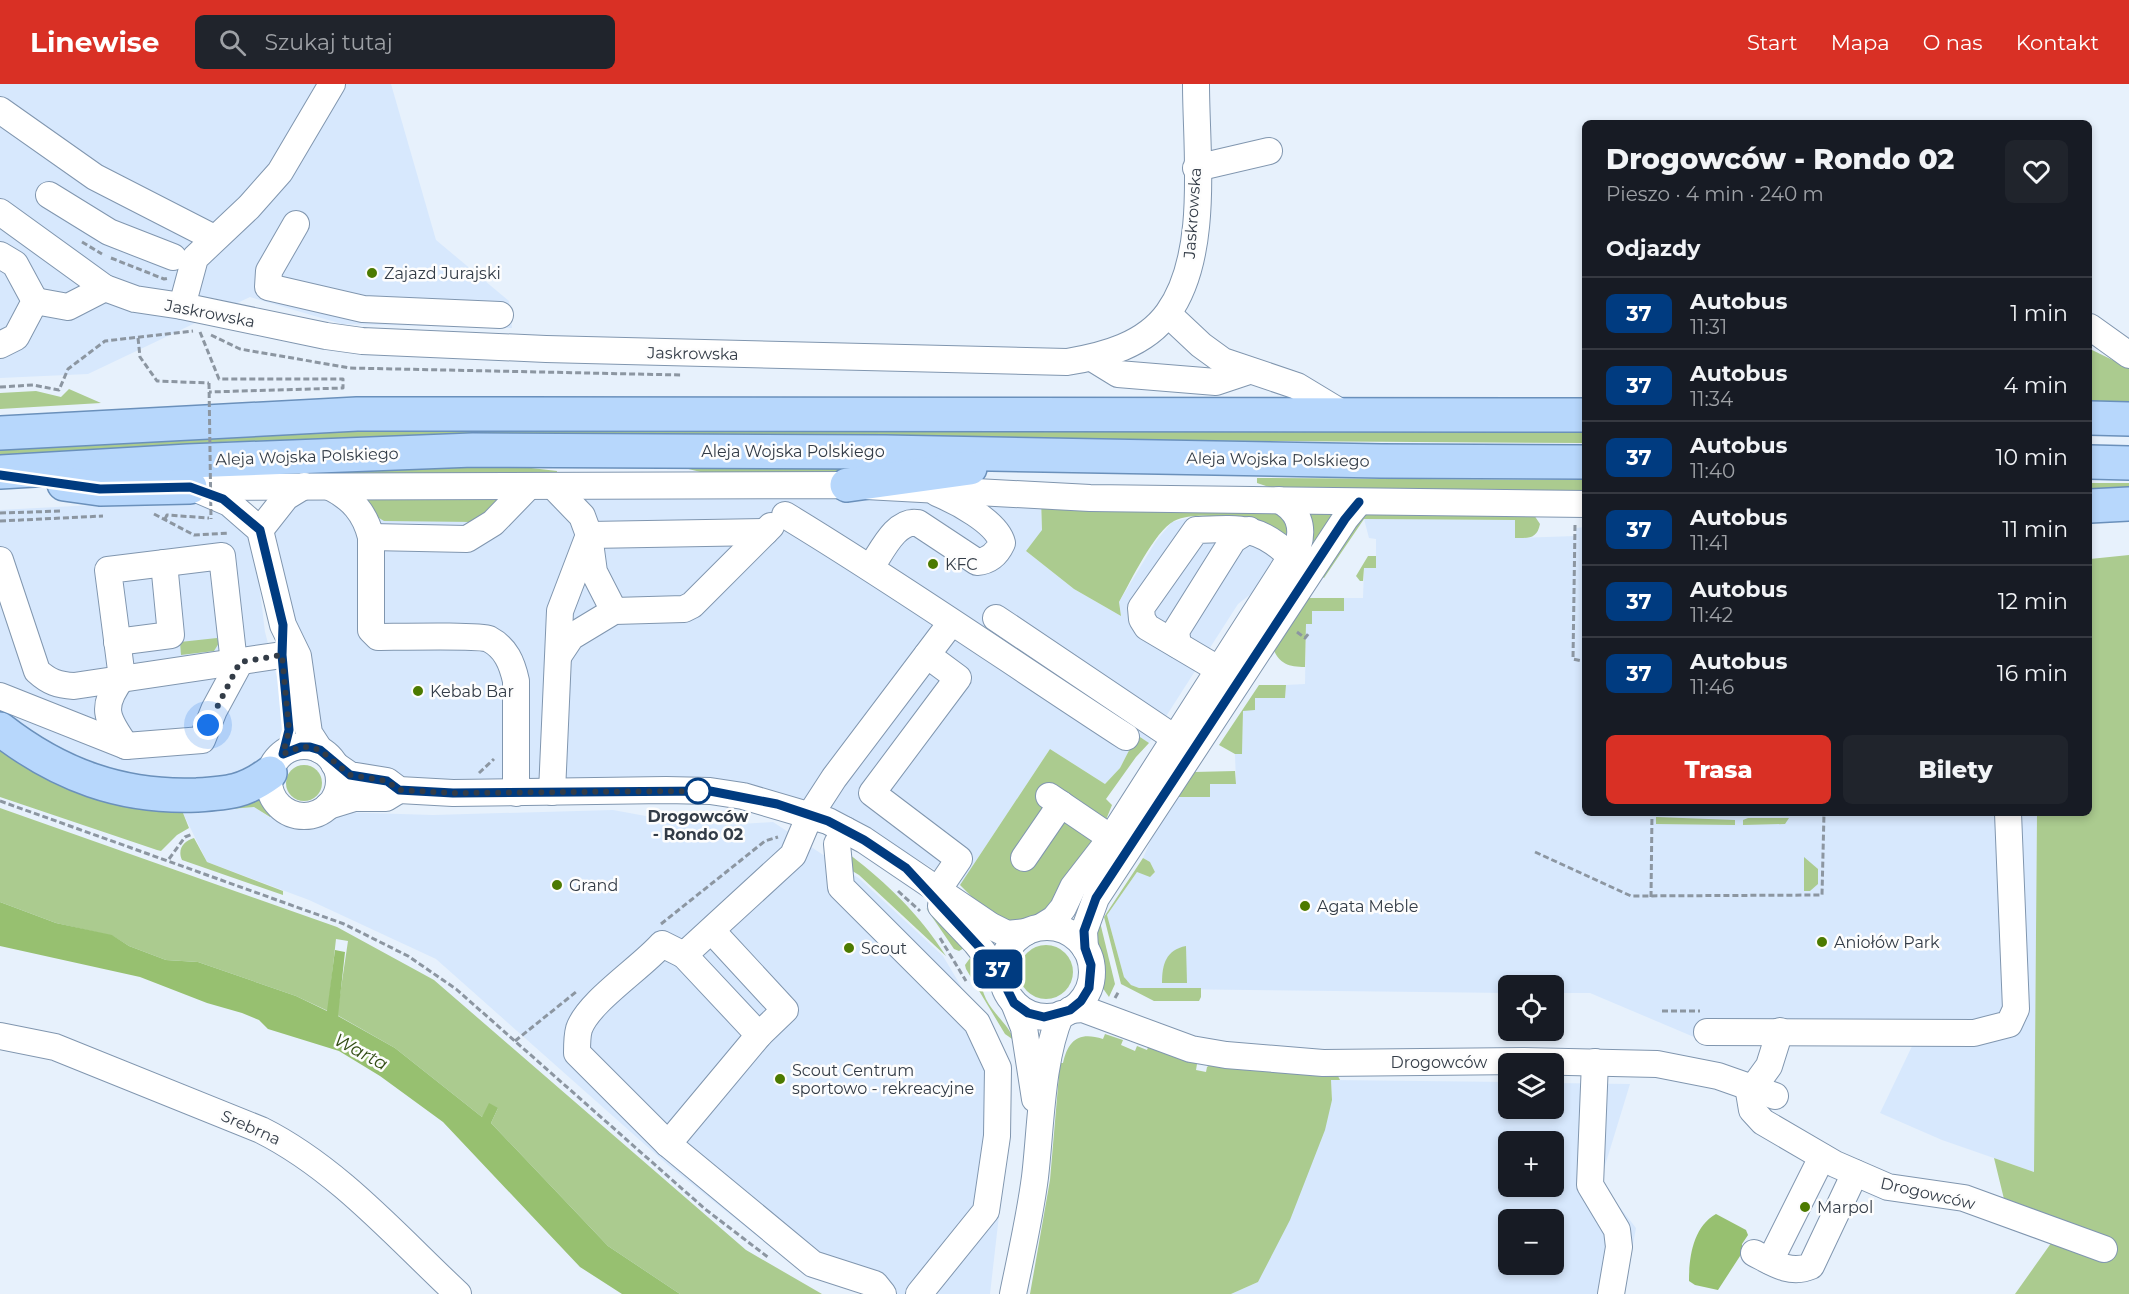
<!DOCTYPE html>
<html lang="pl">
<head>
<meta charset="utf-8">
<style>
  body { margin:0; font-family:Montserrat,sans-serif; background:#20242c; color:#f1f3f6; height:100vh; display:flex; flex-direction:column; font-size:22px; white-space:nowrap }
  * { box-sizing:border-box; margin:0 }
  p { font-size:20px; color:#9ea1a6 }
  .icon { flex:none; width:33px; height:33px; fill:none; stroke:currentColor; stroke-width:2; stroke-linecap:round; stroke-linejoin:round }
  .map { position:relative; flex:1; overflow:hidden }
  .details { position:absolute; left:1582px; top:36px; width:510px; height:696px; display:flex; flex-direction:column; background:#171b24; border-radius:9px; box-shadow:0 3px 9px #0003 }
  .details>* { flex:none }
  .badge { padding:0 12px; border-radius:9px; font-size:21px; line-height:39px }
  .buttons { position:absolute; left:1498px; top:891px; display:grid; gap:12px }
  .buttons a { display:grid; place-items:center; width:66px; height:66px; border-radius:9px; background:#171b24; box-shadow:0 3px 9px #0003; font-size:30px }
  .you { position:absolute; width:30px; height:30px; margin:-15px; border:4px solid #fff; border-radius:50%; background:#1a73e8; box-shadow:0 0 0 9px #1a73e833 }
  .map>.badge { position:absolute; translate:-50% -50%; box-shadow:0 0 0 3px #fff }
  h2 { padding:0 24px; font-size:22px; line-height:54px }
  .round { display:grid; place-items:center; flex:none; width:63px; height:63px; border-radius:9px; background:#20242c }
  .headline { display:flex; align-items:center; justify-content:space-between; height:102px; padding:0 24px }
  h1 { font-size:28px; font-weight:800; line-height:45px }
  .action { display:flex; gap:12px; margin-top:auto; padding:12px 24px }
  .action a { flex:1; height:69px; border-radius:9px; background:#d93025; color:#fff; font-size:24px; font-weight:800; line-height:69px; text-align:center }
  .action a+a { background:#20242c; color:#f1f3f6 }
  ul { padding:0; list-style:none }
  li { display:flex; align-items:center; gap:18px; height:72px; padding:0 24px; border-top:2px solid #363941 }
  li div { flex:1 }
  li b { display:block; font-size:22px }
  li em { font-style:normal }
  li .badge { min-width:66px; font-weight:700; text-align:center }
  header { display:flex; align-items:center; gap:36px; box-sizing:border-box; height:84px; padding:0 30px; background:#d93025; color:#fff }
  header strong { font-size:28px }
  nav { display:flex; gap:33px; margin-inline-start:auto; font-size:21px }
  .search { width:420px; height:54px; background:#20242c; display:flex; align-items:center; gap:15px; box-sizing:border-box; padding:0 21px; border-radius:9px; color:#9ea1a6; font-size:22px }
  .map>svg:first-child { display:block }
  .built { fill:#d7e8fd; fill-rule:evenodd }
  .green { fill:#abcb8f }
  .water { fill:#97c070 }
  .lines { fill:none; stroke-linecap:round; stroke-linejoin:round }
  .minor-casing { stroke:#8096af; stroke-width:28 }
  .major-casing { stroke:#6a90bb; stroke-width:36 }
  .path { stroke:#8c96a1; stroke-width:3; stroke-dasharray:6 3; stroke-linecap:butt }
  .minor { stroke:#fff; stroke-width:26 }
  .major { stroke:#b7d7fc; stroke-width:33 }
  .path-bridge { stroke:#8c96a1; stroke-width:3; stroke-dasharray:6 3; stroke-linecap:butt }
  .line-casing { stroke:#fff; stroke-width:14 }
  .line { stroke:#003b80; stroke-width:9 }
  .walk { stroke:#333c47; stroke-width:6; stroke-dasharray:0 10.8 }
  .poi-dot { fill:#4c7a00; stroke:#fdfdfd; stroke-width:2 }
  .stop-dot { fill:#fff; stroke:#003b80; stroke-width:3 }
  .labels { text-anchor:middle; stroke-width:5; stroke-linejoin:round; paint-order:stroke }
  .street-label { font-size:16px; fill:#333c47; stroke:#fdfdfd }
  .poi-label { font-size:16px; fill:#333c47; stroke:#fdfdfd; text-anchor:start }
  .stop-label { font-size:16px; font-weight:bold; fill:#333c47; stroke:#fdfdfd }
  .water-label { font-size:18px; font-style:italic; fill:#334d15; stroke:#fdfdfd }
</style>
</head>
<body>
<header>
<strong>Linewise</strong>
<div class="search"><svg class="icon" aria-label="search" viewBox="0 0 24 24"><circle cx="10" cy="10" r="6"/><path d="M15 15l6 6"/></svg>Szukaj tutaj</div>
<nav><a>Start</a><a>Mapa</a><a>O nas</a><a>Kontakt</a></nav>
</header>
<div class="map">
<svg width="2129" height="1210" viewBox="0 0 2129 1210">
  <rect width="100%" height="100%" fill="#e7f1fc"/>
  <g class="built">
    <path d="M0 0H391L436 156 509 217 512 244 342 240 250 213 88 290 0 294Z"/>
    <path d="M585 411 1041 415 1042 447 1026 467 1074 505 1121 532 1119 518 1156 457 1172 438 1199 432H1248L1267 438 1289 454 1261 502 1238 520 1149 659 1137 651 1120 684 1105 700 1050 665 960 801 858 739 778 711 476 698 361 689 320 657 272 461 275 434 306 413 499 420Z"/>
    <path d="M205 415 231 428 250 455 257 482 265 548 280 605 284 641 279 658 258 687 186 702 88 682 5 632 0 628V426Z"/>
    <path d="M1364 435 1515 436V454L1576 452V444L1585 443 1586 729H2037L2034 1088 1942 1056 1880 1029 1915 956 1694 953 1590 909H1554V902H1509V909L1162 905 1139 904 1131 901 1124 893 1107 831 1137 788 1153 791 1155 788 1150 778 1143 774 1154 749 1178 713H1210V700H1236L1235 670 1242 669 1243 626 1255 614H1285L1286 601 1305 600 1306 540 1312 527H1344V514H1363L1364 484H1376V455L1369 454Z"/>
    <path d="M254 723 269 733 273 728 286 739 308 742 320 738 336 728 433 731 613 726 673 737 726 741 773 738 860 795 943 872 1009 983V1044L990 1210H861L772 1164 668 1081 436 875 309 816 207 778 183 729Z"/>
    <path d="M1331 996 1509 998V1024H1554V999L1630 1000 1600 1098 1636 1144 1624 1210H1231L1258 1198 1332 1016ZM1509 1058H1554V1102H1509ZM1509 1136H1554V1180H1509Z"/>
  </g>
  <g class="green">
    <path d="M2090 265 2129 284V320L2090 319Z"/>
    <path d="M69 305 101 319 0 325V309L36 307 61 313Z"/>
    <path d="M353 344 1308 345 1586 348 1585 359 425 352 221 358 0 375V364Z"/>
    <path d="M498 380 557 387V393L203 390Z"/>
    <path d="M672 381 917 384 918 386 717 392Z"/>
    <path d="M1257 394 1585 396 1586 411 1284 408 1257 399Z"/>
    <path d="M2090 399H2129V406L2090 408Z"/>
    <path d="M360 412H479L496 416 499 420 474 438 384 437 374 431Z"/>
    <path d="M1041 415 1278 428 1287 436 1289 454C1263 435 1252 432 1220 432 1205 432 1188 430 1174 437 1154 448 1131 497 1119 518L1121 532 1074 505 1026 467 1042 446Z"/>
    <path d="M1341 424 1295 497 1313 448 1304 426Z"/>
    <path d="M1363 428H1532L1540 440C1537 455 1529 454 1515 454V436L1364 435 1324 494 1321 492Z"/>
    <path d="M2129 471V1210H2015L2054 1155 2000 1132 2004 1115 1994 1074 2034 1088 2037 729H2090V475Z"/>
    <path d="M1368 472H1376V484H1364L1363 497H1360L1356 492Z"/>
    <path d="M1308 514H1344V527H1312V540H1306L1305 583C1289 583 1279 580 1273 564L1301 516Z"/>
    <path d="M217 554 219 559 214 567 181 571 180 558Z"/>
    <path d="M1259 601H1286L1285 614H1255V626L1243 627 1242 670H1235L1219 661Z"/>
    <path d="M1137 651 1149 659 1136 673 1106 715 1112 721 1097 758 1049 831 1014 842 982 823 960 801 1050 665 1105 700 1120 684Z"/>
    <path d="M0 659 18 672 250 712 264 719 273 728 270 733 254 723 183 729 189 744 177 751 161 767 157 766 0 713Z"/>
    <circle cx="304" cy="699" r="18"/>
    <path d="M1235 687 1236 700H1210V713H1178L1154 749 1182 693 1194 688Z"/>
    <path d="M0 724 337 843 434 896 746 1166 822 1210H680L608 1162 491 1039 498 1024 482 1033 395 964 337 931 348 857 336 855 328 927 296 912 198 878 166 876 129 862 113 852 56 839 0 818Z"/>
    <path d="M1656 733 1735 736V741L1656 740Z"/>
    <path d="M1748 734H1789L1785 740 1743 741V736Z"/>
    <path d="M194 754 207 778 283 807V811L182 776C177 765 184 757 194 754Z"/>
    <path d="M849 770C888 800 919 830 946 872L859 791 849 785Z"/>
    <path d="M1804 773 1818 785V800L1810 807H1804Z"/>
    <path d="M1143 774 1150 778 1155 788 1150 793 1137 788 1107 831 1124 893 1131 901 1139 904H1201V913L1199 917H1154L1121 900 1104 833Z"/>
    <path d="M926 824 966 863 959 867 954 865Z"/>
    <path d="M1099 834 1115 900 1109 913 1102 903 1092 857Z"/>
    <circle cx="1046" cy="888" r="27"/>
    <path d="M1186 862 1187 899H1162C1162 880 1166 866 1186 862Z"/>
    <path d="M973 870C980 885 979 900 986 915 994 931 1008 940 1015 957L1005 950 966 885 965 881Z"/>
    <path d="M1105 950 1123 956 1121 961 1135 967 1137 962 1147 966 1149 961 1192 974 1197 980 1196 986 1206 988 1207 983 1213 979 1336 988 1340 996H1331L1332 1016 1325 1046 1290 1136 1258 1198 1231 1210H1030L1050 1096 1060 979H1063C1068 956 1079 947 1103 955Z"/>
  </g>
  <g class="water">
    <path d="M0 818 56 839 112 851 129 862 166 876 198 878 296 912 327 927 335 866 345 868 338 932 395 964 482 1033 489 1019 498 1024 491 1039 608 1162 680 1210H622L580 1183 443 1038 380 992 339 967 268 945 259 936 242 929 207 919 140 893 0 862Z"/>
    <path d="M1716 1130 1746 1146 1748 1151 1742 1160V1169L1718 1206 1695 1201 1689 1197C1689 1173 1693 1143 1716 1130Z"/>
  </g>
  <g class="lines">
    <defs>
      <g id="minor">
        <path d="M0 26 95 93 214 154"/>
        <path d="M1196 84 1269 67"/>
        <path d="M49 111 109 148 173 173"/>
        <path d="M0 128 105 204 135 215 182 222 326 252 362 257 546 265 1067 278C1104 272 1145 261 1168 229 1210 171 1196 68 1196 0"/>
        <path d="M296 140 269 187 268 203 363 225 500 231"/>
        <path d="M0 171 15 180 35 217 16 253 0 261"/>
        <path d="M35 217 68 223 105 204"/>
        <path d="M182 222 195 174 249 123 280 88 332 0"/>
        <path d="M1168 230 1201 261 1223 277 1297 302 1345 331"/>
        <path d="M2090 243 2129 271"/>
        <path d="M1092 274 1118 290 1216 298 1249 287"/>
        <path d="M190 403 847 401 1090 414 1586 420"/>
        <path d="M330 403C352 414 365 429 371 453V546L378 553C395 553 479 551 489 555 506 564 512 579 516 597V709"/>
        <path d="M554 403 582 432 589 451 594 488 614 527"/>
        <path d="M201 407 229 419 260 446 283 541 298 572 309 649 320 666"/>
        <path d="M785 431C901 501 1012 579 1126 653"/>
        <path d="M260 446 286 413 304 402"/>
        <path d="M371 453 467 455 493 439 528 403"/>
        <path d="M0 476 37 587C49 598 58 601 74 602L282 571"/>
        <path d="M871 483C882 467 896 435 918 439L977 478C989 477 997 470 1002 459 997 438 956 417 937 409"/>
        <path d="M996 534 1176 655"/>
        <path d="M117 558 171 551 164 479"/>
        <path d="M1178 561 1176 547 1233 456 1249 446"/>
        <path d="M559 571 571 553 614 527 684 525 692 521 771 442"/>
        <path d="M927 571 958 594 872 709 959 775 938 806"/>
        <path d="M1218 585 1147 543 1142 535 1141 524 1196 446C1239 444 1259 441 1291 473"/>
        <path d="M0 612 126 662 202 656 214 626 240 578"/>
        <path d="M126 662C106 634 100 623 122 594L108 486 222 472 234 579"/>
        <circle cx="304" cy="697" r="35"/>
        <path d="M334 680 350 691 387 697 399 706 453 709 666 706 710 707 743 712 828 737 864 756 991 842 1007 850 1026 848"/>
        <path d="M552 708 560 527 589 451 765 448"/>
        <path d="M1049 712 1111 754"/>
        <path d="M328 722 354 714H386L399 706"/>
        <path d="M845 746 837 760 841 803 977 939 998 984 997 1052 986 1127 919 1210"/>
        <path d="M1024 774 1061 720"/>
        <path d="M941 822 976 859 1002 892"/>
        <path d="M1041 843 1054 835 1063 824 1073 803 1111 754 1298 462C1304 442 1298 426 1279 416"/>
        <circle cx="1047" cy="888" r="45"/>
        <path d="M1085 864 1084 847 1096 814 1345 435 1359 418"/>
        <path d="M684 871 759 951"/>
        <path d="M1014 919 1024 944 1035 1015"/>
        <path d="M1070 926 1083 925 1191 965 1226 971 1323 979 1523 977 1657 980 1718 992 1775 1012"/>
        <path d="M1707 948 1974 949 2009 940 2016 925 2008 729"/>
        <path d="M0 952 55 963 261 1046C337 1084 396 1152 458 1210"/>
        <path d="M1595 978 1590 1101 1617 1146 1619 1163 1611 1210"/>
        <path d="M1748 1002 1752 1026 1763 1038 1835 1080 1888 1103 1964 1114 2104 1165"/>
        <path d="M1753 1004 1769 982 1780 947"/>
        <path d="M668 1060 759 951 785 926 712 847"/>
        <path d="M1754 1169C1773 1179 1790 1191 1811 1182L1855 1089"/>
        <path d="M1770 1177 1822 1073"/>
        <path d="M883 1210 875 1200 813 1180 668 1060 577 969C577 962 577 952 579 945 588 918 641 884 662 860L684 871 793 771 810 731 834 694 951 539"/>
        <path d="M1013 1210C1021 1171 1030 1132 1035 1093 1041 1043 1041 976 1061 930"/>
      </g>
      <g id="major">
        <path d="M2090 334 2129 335"/>
        <path d="M0 349 357 330 1586 331"/>
        <path d="M2090 378 2129 379"/>
        <path d="M0 388 188 377 473 366 885 368 1381 377 1586 378"/>
        <path d="M64 400 100 405 190 403"/>
        <path d="M847 401 970 384"/>
        <path d="M2090 422 2129 420"/>
        <path d="M0 645C59 691 122 714 197 711 229 709 244 708 270 689"/>
      </g>
    </defs>
    <use href="#minor" class="minor-casing"/>
    <use href="#major" class="major-casing"/>
    <g class="path">
      <path d="M82 158 102 170"/>
      <path d="M111 174 164 195 169 194"/>
      <path d="M200 248 219 295H343V304L209 308"/>
      <path d="M211 251 240 265 350 284 682 291"/>
      <path d="M138 254 140 273 157 297 209 299"/>
      <path d="M0 303 33 301 59 306 68 285 105 257 193 247"/>
      <path d="M0 429 62 427"/>
      <path d="M154 430 194 451 229 449"/>
      <path d="M165 435 167 431 209 434"/>
      <path d="M0 437 103 432"/>
      <path d="M1575 441 1573 575 1586 578"/>
      <path d="M1297 548 1305 554 1309 549"/>
      <path d="M479 689 494 675"/>
      <path d="M0 717 344 840 408 872 456 905 705 1125 769 1174"/>
      <path d="M663 729 734 734"/>
      <path d="M1535 768 1631 812 1822 811 1824 729"/>
      <path d="M169 775 185 753 193 750"/>
      <path d="M898 807 920 827"/>
      <path d="M1651 813 1652 729"/>
      <path d="M661 840 765 757 778 753"/>
      <path d="M940 854 966 897"/>
      <path d="M1115 914 1119 907"/>
      <path d="M1662 927H1700"/>
      <path d="M515 957 576 908"/>
    </g>
    <use href="#minor" class="minor"/>
    <use href="#major" class="major"/>
    <path class="path-bridge" d="M209 299 211 435"/>
  </g>
  <g class="lines">
    <defs>
      <path id="line" d="M0 391 100 405 190 403 223 415 260 446 283 541 282 571 289 646 283 670 301 663H310L320 666 350 691 387 697 399 706 453 709 710 707 777 720 828 737 864 756 906 784 994 879 1014 919 1028 929 1044 933 1070 926 1081 917 1089 904 1091 881 1085 864 1084 847 1096 814 1345 435 1359 418"/>
    </defs>
    <use href="#line" class="line-casing"/>
    <use href="#line" class="line"/>
    <path class="walk" d="M208 641 240 578 282 571 289 646 283 670 301 663H310L320 666 350 691 387 697 399 706 453 709 698 707"/>
  </g>
  <g class="poi-dot">
    <circle cx="372" cy="189" r="6"/>
    <circle cx="933" cy="480" r="6"/>
    <circle cx="418" cy="607" r="6"/>
    <circle cx="557" cy="801" r="6"/>
    <circle cx="1305" cy="822" r="6"/>
    <circle cx="1822" cy="858" r="6"/>
    <circle cx="849" cy="864" r="6"/>
    <circle cx="780" cy="995" r="6"/>
    <circle cx="1805" cy="1123" r="6"/>
  </g>
  <circle class="stop-dot" cx="698" cy="707" r="12"/>
  <g class="labels">
    <g class="street-label">
      <text transform="translate(1192 129) rotate(-86)" y="6">Jaskrowska</text>
      <text transform="translate(210 229) rotate(11)" y="6">Jaskrowska</text>
      <text transform="translate(693 269) rotate(1)" y="6">Jaskrowska</text>
      <text x="793" y="373">Aleja Wojska Polskiego</text>
      <text transform="translate(307 372) rotate(-2)" y="6">Aleja Wojska Polskiego</text>
      <text transform="translate(1278 375) rotate(1)" y="6">Aleja Wojska Polskiego</text>
      <text x="1439" y="984">Drogowców</text>
      <text transform="translate(251 1043) rotate(24)" y="6">Srebrna</text>
      <text transform="translate(1928 1109) rotate(13)" y="6">Drogowców</text>
    </g>
    <g class="poi-label">
      <text x="384" y="195">Zajazd Jurajski</text>
      <text x="945" y="486">KFC</text>
      <text x="430" y="613">Kebab Bar</text>
      <text x="569" y="807">Grand</text>
      <text x="1317" y="828">Agata Meble</text>
      <text x="1834" y="864">Aniołów Park</text>
      <text x="861" y="870">Scout</text>
      <text x="792" y="992">Scout Centrum<tspan x="792" dy="18">sportowo - rekreacyjne</tspan></text>
      <text x="1817" y="1129">Marpol</text>
    </g>
    <g class="stop-label">
      <text x="698" y="738">Drogowców<tspan x="698" dy="18">- Rondo 02</tspan></text>
    </g>
    <g class="water-label">
      <text transform="translate(361 968) rotate(28)" y="6">Warta</text>
    </g>
  </g>
</svg>
<div class="buttons">
<a><svg class="icon" aria-label="locate" viewBox="0 0 24 24"><circle cx="12" cy="12" r="6"/><path d="M12 2v4M12 18v4M2 12h4M18 12h4"/></svg></a>
<a><svg class="icon" aria-label="layers" viewBox="0 0 24 24"><path d="M12 4l9 5-9 5-9-5zM3 14l9 5 9-5"/></svg></a>
<a>+</a>
<a>−</a>
</div>
<div class="you" style="left:208px;top:641px"></div>
<b class="badge" style="left:998px;top:885px;background:#003b80;color:#fff">37</b>
<section class="details">
<div class="headline"><div><h1>Drogowców - Rondo 02</h1><p>Pieszo · 4 min · 240 m</p></div><a class="round"><svg class="icon" aria-label="heart" viewBox="0 0 24 24"><path d="M12 20l-8-8c-3-5 5-10 8-4 3-6 11-1 8 4z"/></svg></a></div>
<h2>Odjazdy</h2>
<ul>
<li><span class="badge" style="background:#003b80;color:#fff">37</span><div><b>Autobus</b><p>11:31</p></div><em>1 min</em></li>
<li><span class="badge" style="background:#003b80;color:#fff">37</span><div><b>Autobus</b><p>11:34</p></div><em>4 min</em></li>
<li><span class="badge" style="background:#003b80;color:#fff">37</span><div><b>Autobus</b><p>11:40</p></div><em>10 min</em></li>
<li><span class="badge" style="background:#003b80;color:#fff">37</span><div><b>Autobus</b><p>11:41</p></div><em>11 min</em></li>
<li><span class="badge" style="background:#003b80;color:#fff">37</span><div><b>Autobus</b><p>11:42</p></div><em>12 min</em></li>
<li><span class="badge" style="background:#003b80;color:#fff">37</span><div><b>Autobus</b><p>11:46</p></div><em>16 min</em></li>
</ul>
<div class="action"><a>Trasa</a><a>Bilety</a></div>
</section>
</div>
</body>
</html>
